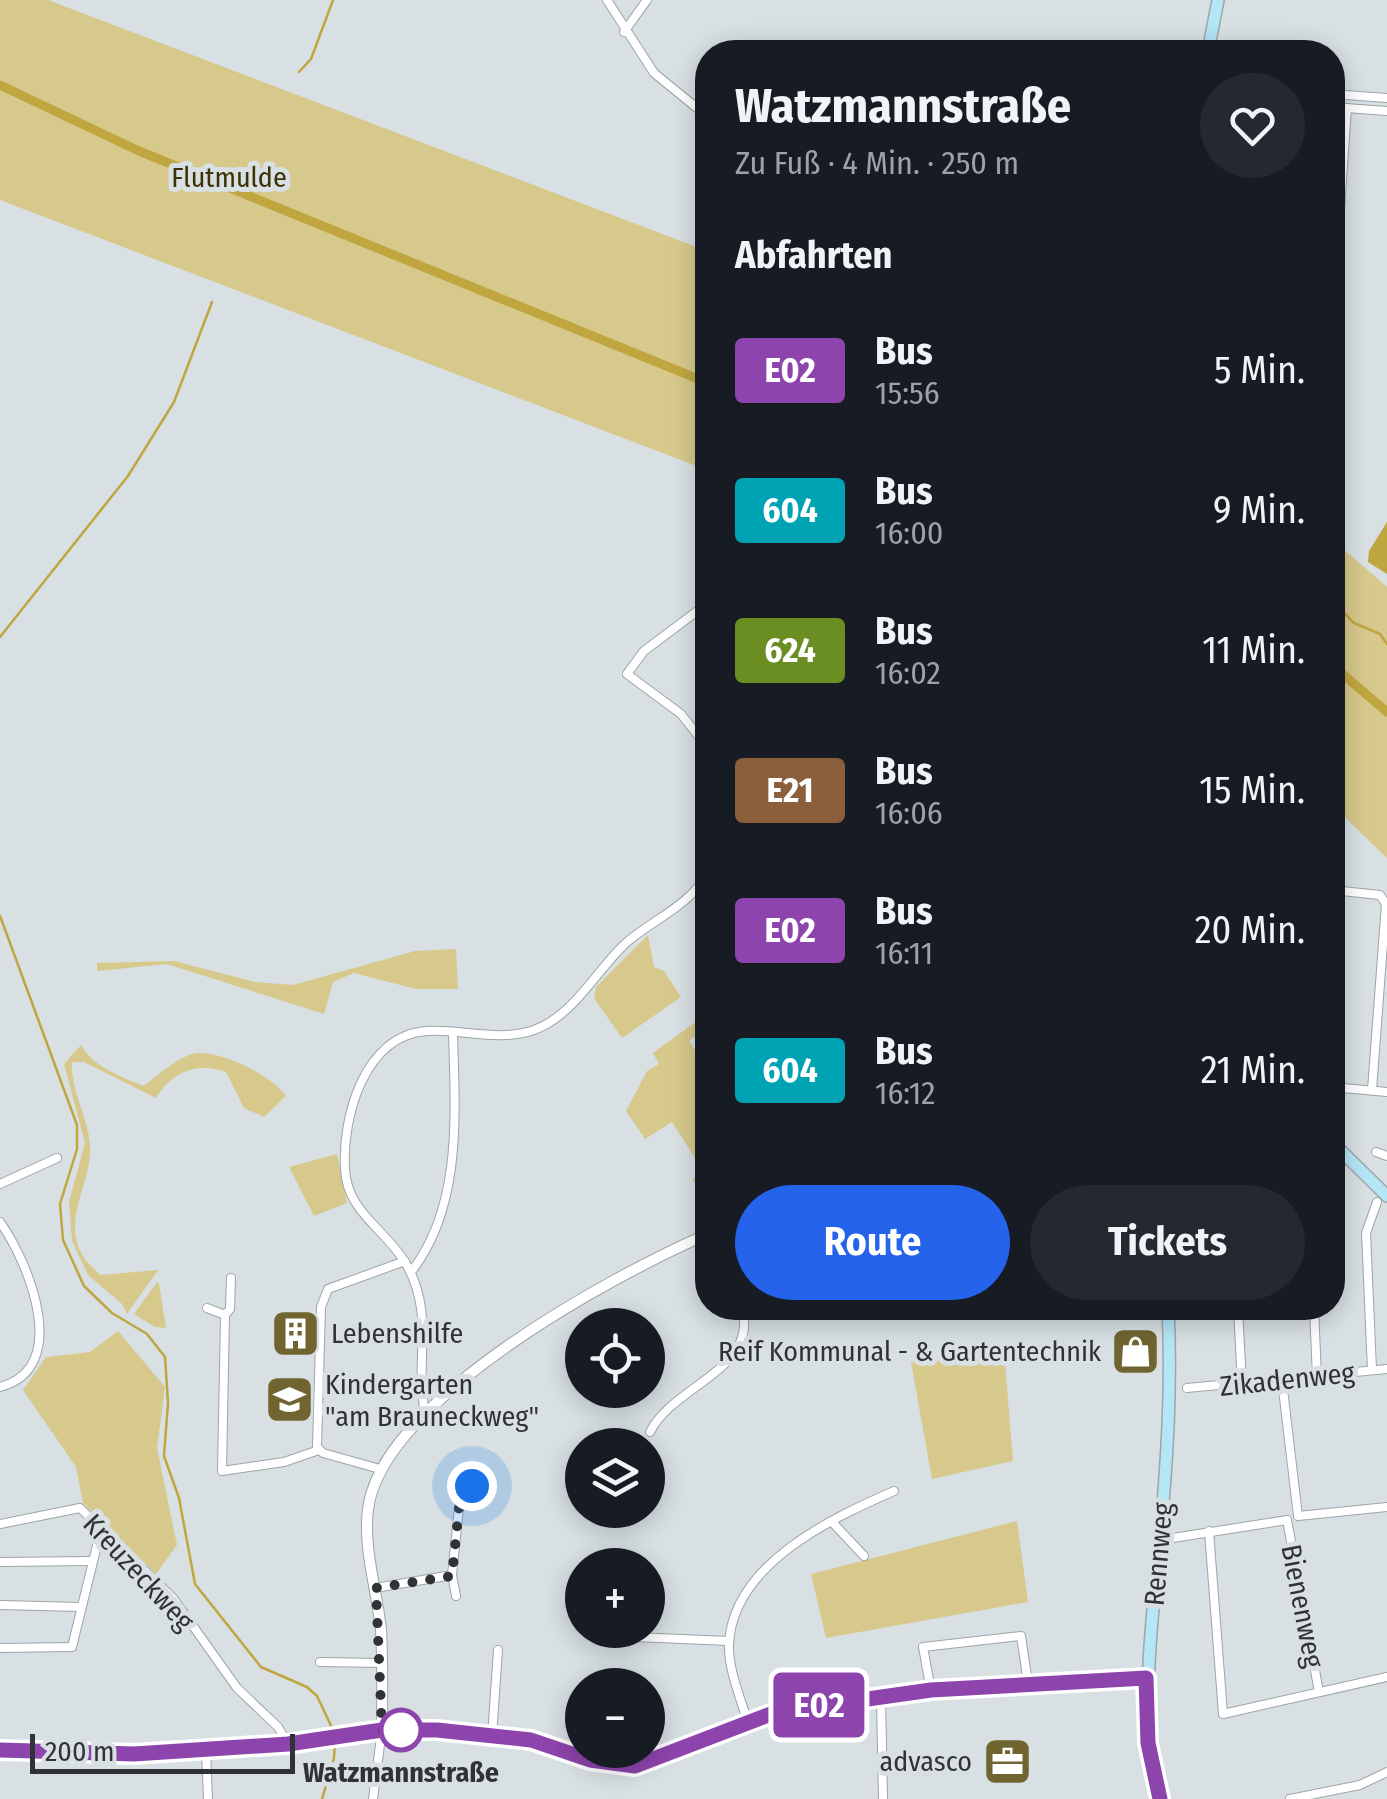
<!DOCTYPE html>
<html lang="de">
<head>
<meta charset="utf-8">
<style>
  body { margin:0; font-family:"Fira Sans Condensed",sans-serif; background:#242831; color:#f1f3f6; height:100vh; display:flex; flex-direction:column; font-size:38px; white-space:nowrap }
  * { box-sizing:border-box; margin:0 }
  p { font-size:32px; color:#9ea1a6 }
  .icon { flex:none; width:55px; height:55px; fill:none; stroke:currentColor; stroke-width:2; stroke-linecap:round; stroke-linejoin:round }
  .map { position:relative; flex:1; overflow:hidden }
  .sheet { position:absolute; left:695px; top:40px; width:650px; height:1280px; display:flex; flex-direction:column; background:#171b24; border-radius:40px; box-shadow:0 5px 25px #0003 }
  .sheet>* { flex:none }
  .badge { padding:0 20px; border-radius:8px; font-size:35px; line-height:65px }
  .tools { position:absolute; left:565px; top:1308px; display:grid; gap:20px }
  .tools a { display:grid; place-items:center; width:100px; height:100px; border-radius:50%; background:#171b24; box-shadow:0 5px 25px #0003; font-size:50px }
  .scale { position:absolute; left:30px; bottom:25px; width:265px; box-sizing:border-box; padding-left:10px; border:5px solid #303334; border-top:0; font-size:28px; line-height:35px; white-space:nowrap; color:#303334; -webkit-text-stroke:8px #d8e0e3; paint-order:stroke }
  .you { position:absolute; width:50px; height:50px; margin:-25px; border:8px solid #fff; border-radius:50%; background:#1a73e8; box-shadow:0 0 0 15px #1a73e833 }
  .map>.badge { position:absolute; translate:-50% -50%; box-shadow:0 0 0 5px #fff }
  h2 { padding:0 40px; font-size:38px; line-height:90px }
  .round { display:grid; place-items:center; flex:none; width:105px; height:105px; border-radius:52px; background:#242831 }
  .headline { display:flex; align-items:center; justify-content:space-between; height:170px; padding:0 40px }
  h1 { font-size:48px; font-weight:700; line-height:75px }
  .primary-button { display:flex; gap:20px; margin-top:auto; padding:20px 40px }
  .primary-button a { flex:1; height:115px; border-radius:60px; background:#2563eb; color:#fff; font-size:40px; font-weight:700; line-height:115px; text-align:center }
  .primary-button a+a { background:#242831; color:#f1f3f6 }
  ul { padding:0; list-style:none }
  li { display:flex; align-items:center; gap:30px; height:140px; padding:0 40px }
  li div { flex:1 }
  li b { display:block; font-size:38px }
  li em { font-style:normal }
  li .badge { min-width:110px; font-weight:700; text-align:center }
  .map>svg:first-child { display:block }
  .green { fill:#d7c88b }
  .water { fill:#bfa63e }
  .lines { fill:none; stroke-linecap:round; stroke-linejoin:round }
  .stream { stroke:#bfa63e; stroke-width:2.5 }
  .canal { stroke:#bfa63e; stroke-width:9 }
  .minor-casing { stroke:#9ea5a9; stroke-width:10 }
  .tertiary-casing { stroke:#9ea5a9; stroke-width:12 }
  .secondary-casing { stroke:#9ea5a9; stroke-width:14 }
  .minor { stroke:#fff; stroke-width:8 }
  .tertiary { stroke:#fff; stroke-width:10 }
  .secondary { stroke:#b4e6f6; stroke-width:11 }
  .line-casing { stroke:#fff; stroke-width:22 }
  .line { stroke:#8e44ad; stroke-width:15 }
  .walk { stroke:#303334; stroke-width:10; stroke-dasharray:0 18 }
  .stop-dot { fill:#fff; stroke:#8e44ad; stroke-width:5 }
  .labels { text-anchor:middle; stroke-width:10; stroke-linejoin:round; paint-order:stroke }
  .park-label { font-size:28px; fill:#3d3204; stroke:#d8e0e3 }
  .poi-label { font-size:28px; fill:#303334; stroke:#d8e0e3; text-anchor:start }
  .street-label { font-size:28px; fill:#303334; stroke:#d8e0e3 }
  .stop-label { font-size:28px; font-weight:bold; fill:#303334; stroke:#d8e0e3 }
</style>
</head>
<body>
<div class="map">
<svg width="1387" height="1799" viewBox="0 0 1387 1799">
  <rect width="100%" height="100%" fill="#d8e0e3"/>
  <g class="green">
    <path d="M0 0H48L707 251V470L0 200Z"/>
    <path d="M1333 540 1387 587V858L1333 806Z"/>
    <path d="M648 935 654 967 664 971 681 997 622 1038 594 998 596 987Z"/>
    <path d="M456 949 458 989H416L354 973 333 982 324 1014 167 964 97 971V963L174 961 255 982 293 985 415 951Z"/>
    <path d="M701 1018 707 1028 689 1041 707 1067V1198L692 1180 704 1172 672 1122 645 1139 626 1111 647 1071 659 1064 653 1053Z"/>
    <path d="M81 1045C93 1067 122 1077 144 1086 158 1075 172 1062 189 1055 213 1045 273 1076 286 1096L264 1117 244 1108 226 1072C197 1062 173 1071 156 1098L84 1062H72C70 1089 88 1116 90 1145 93 1189 48 1235 101 1275L158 1270 127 1314 122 1304 88 1275 72 1241 69 1202 85 1143 64 1064Z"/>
    <path d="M337 1154 347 1203 314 1216 289 1167Z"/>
    <path d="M157 1282 159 1283 166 1328 155 1327 134 1314Z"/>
    <path d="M118 1331 165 1387 157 1448 177 1545 156 1574 83 1503 76 1467 23 1390 46 1357 90 1352Z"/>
    <path d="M1004 1351 1013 1461 932 1479 911 1362Z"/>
    <path d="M1017 1521 1028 1602 826 1638 811 1574Z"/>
  </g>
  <path class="water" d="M1387 522V574L1368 562 1369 551Z"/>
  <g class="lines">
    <g class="stream">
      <path d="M299 72 311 59 333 0"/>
      <path d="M1332 601 1354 623 1380 634 1387 644"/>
      <path d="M0 637 128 476 174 402 212 302"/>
      <path d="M0 916 77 1125V1149L60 1204 63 1240 84 1286 112 1313 147 1334 165 1357 168 1403 164 1456 179 1498 195 1584 261 1667 307 1687 317 1696 334 1732"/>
      <path d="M322 1799 334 1758 335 1740"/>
    </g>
    <g class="canal">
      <path d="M0 85 139 151 708 383"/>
      <path d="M1332 665 1387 712"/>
    </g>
    <defs>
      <g id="minor">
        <path d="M607 0 654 73 708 117"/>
        <path d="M624 32 647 0"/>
        <path d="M1332 94 1387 98"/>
        <path d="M1332 107 1387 111"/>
        <path d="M704 116 708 156"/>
        <path d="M1332 323 1347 108"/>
        <path d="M708 603 644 651 627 674 681 714 708 748"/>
        <path d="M1332 890 1380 895 1386 904 1372 1090"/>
        <path d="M1332 1087 1387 1092"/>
        <path d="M1376 1152 1387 1156"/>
        <path d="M0 1184 57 1158"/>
        <path d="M0 1222C29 1263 72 1368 0 1387"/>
        <path d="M411 1272C463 1206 455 1111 453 1033"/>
        <path d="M207 1308 225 1315 230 1309 231 1278"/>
        <path d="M1238 1308 1242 1385"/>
        <path d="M1314 1308 1317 1377"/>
        <path d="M225 1315 222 1471 284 1462 319 1450"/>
        <path d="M1372 1370 1366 1233 1377 1202"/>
        <path d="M1282 1381 1298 1516 1387 1507"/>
        <path d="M1187 1388 1387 1369"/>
        <path d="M425 1412C414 1360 436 1314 405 1262 385 1229 347 1212 345 1169 342 1118 364 1035 427 1031 463 1029 499 1042 534 1030 575 1015 596 970 627 942 655 918 688 907 708 873"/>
        <path d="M650 1432C673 1385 759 1370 742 1308"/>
        <path d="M380 1469 323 1453 317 1447 321 1307 328 1289 405 1261"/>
        <path d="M833 1523 864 1556"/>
        <path d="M0 1524 80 1508 173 1598 237 1688 278 1727 288 1744"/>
        <path d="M1209 1531 1223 1714 1387 1677"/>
        <path d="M1160 1540 1287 1520 1319 1692"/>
        <path d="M0 1562 91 1561"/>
        <path d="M375 1588 452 1575"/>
        <path d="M456 1596 452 1575 460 1498 466 1488 483 1483"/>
        <path d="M0 1605 81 1607"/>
        <path d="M601 1630 611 1636 729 1641"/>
        <path d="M0 1648 72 1647 101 1529"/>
        <path d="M320 1662 382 1663"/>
        <path d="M931 1691 923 1647 1021 1636 1028 1683"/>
        <path d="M881 1698 883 1799"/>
        <path d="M747 1720C740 1696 728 1669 729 1644 733 1564 832 1518 894 1491"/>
        <path d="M492 1736 498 1650"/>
        <path d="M206 1750 208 1799"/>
        <path d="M373 1799 382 1729"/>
        <path d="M1290 1799 1360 1785 1387 1772"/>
      </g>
      <g id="tertiary">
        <path d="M382 1729C382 1697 383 1663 381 1630 377 1590 363 1549 368 1509 382 1400 613 1275 708 1234"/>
        <path d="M0 1750 105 1755 288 1744 382 1729 437 1730 531 1740 590 1760 635 1766 776 1712 931 1691 1146 1678"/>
      </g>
      <g id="secondary">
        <path d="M1208 52 1218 0"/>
        <path d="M1332 1142 1387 1196"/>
        <path d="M1160 1799C1139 1711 1151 1628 1160 1539 1167 1461 1172 1385 1168 1308"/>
      </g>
    </defs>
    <use href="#minor" class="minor-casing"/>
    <use href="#tertiary" class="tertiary-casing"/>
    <use href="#secondary" class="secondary-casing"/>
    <use href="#minor" class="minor"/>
    <use href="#tertiary" class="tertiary"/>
    <use href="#secondary" class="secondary"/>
  </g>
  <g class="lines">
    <defs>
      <path id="line" d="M0 1750 134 1754 288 1744 382 1730H437L531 1740 590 1760 635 1766 776 1712 931 1690 1146 1678 1148 1743 1160 1799"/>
    </defs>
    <use href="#line" class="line-casing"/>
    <use href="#line" class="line"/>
    <path class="walk" d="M401 1730H382L376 1588 452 1576 460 1498 472 1486"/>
  </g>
  <defs>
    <symbol id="building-square" viewBox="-11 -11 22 22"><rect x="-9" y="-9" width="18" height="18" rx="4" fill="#706431" stroke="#d8e0e3"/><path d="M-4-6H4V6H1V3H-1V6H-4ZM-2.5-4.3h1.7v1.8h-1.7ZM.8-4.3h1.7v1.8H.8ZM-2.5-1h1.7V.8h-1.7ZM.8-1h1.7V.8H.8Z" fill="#fff"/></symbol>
    <symbol id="shop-square" viewBox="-11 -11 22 22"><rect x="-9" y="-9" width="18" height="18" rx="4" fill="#706431" stroke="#d8e0e3"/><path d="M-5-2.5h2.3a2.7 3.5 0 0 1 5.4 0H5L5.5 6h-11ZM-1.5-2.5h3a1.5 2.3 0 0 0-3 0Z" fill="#fff"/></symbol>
    <symbol id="school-square" viewBox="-11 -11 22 22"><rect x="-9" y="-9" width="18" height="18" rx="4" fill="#706431" stroke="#d8e0e3"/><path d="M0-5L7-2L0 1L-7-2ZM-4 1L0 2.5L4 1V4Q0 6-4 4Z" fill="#fff"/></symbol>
    <symbol id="office-square" viewBox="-11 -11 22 22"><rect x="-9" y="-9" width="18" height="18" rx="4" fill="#706431" stroke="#d8e0e3"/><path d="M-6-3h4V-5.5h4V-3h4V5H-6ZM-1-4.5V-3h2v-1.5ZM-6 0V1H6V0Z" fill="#fff"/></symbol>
  </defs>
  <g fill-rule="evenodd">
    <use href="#building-square" x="268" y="1306" width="55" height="55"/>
    <use href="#shop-square" x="1108" y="1324" width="55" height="55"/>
    <use href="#school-square" x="262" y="1372" width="55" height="55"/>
    <use href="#office-square" x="980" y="1734" width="55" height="55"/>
  </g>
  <circle class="stop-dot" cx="401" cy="1730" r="20"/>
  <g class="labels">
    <g class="park-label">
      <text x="229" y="187">Flutmulde</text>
    </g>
    <g class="poi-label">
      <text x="331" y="1343">Lebenshilfe</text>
      <text x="1101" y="1361" text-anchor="end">Reif Kommunal - &amp; Gartentechnik</text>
      <text x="325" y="1394">Kindergarten<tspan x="325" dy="32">"am Brauneckweg"</tspan></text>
      <text x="972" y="1771" text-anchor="end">advasco</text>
    </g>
    <g class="street-label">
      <text transform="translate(1287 1379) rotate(-6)" y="10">Zikadenweg</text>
      <text transform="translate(1158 1554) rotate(-85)" y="10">Rennweg</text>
      <text transform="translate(139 1572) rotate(47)" y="10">Kreuzeckweg</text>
      <text transform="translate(1303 1606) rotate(79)" y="10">Bienenweg</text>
    </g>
    <g class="stop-label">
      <text x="401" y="1782">Watzmannstraße</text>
    </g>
  </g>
</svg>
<div class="tools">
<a><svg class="icon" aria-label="locate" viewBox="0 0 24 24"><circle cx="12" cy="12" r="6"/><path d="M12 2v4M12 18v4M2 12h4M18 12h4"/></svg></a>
<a><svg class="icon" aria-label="layers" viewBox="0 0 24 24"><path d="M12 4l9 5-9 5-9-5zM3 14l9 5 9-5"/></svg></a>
<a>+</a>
<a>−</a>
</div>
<div class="scale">200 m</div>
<div class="you" style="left:472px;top:1486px"></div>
<b class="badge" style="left:819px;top:1705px;background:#8e44ad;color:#fff">E02</b>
<section class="sheet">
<div class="headline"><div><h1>Watzmannstraße</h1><p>Zu Fuß · 4 Min. · 250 m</p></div><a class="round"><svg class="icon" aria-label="heart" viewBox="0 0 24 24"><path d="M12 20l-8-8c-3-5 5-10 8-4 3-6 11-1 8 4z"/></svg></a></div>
<h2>Abfahrten</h2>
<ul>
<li><span class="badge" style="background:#8e44ad;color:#fff">E02</span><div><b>Bus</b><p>15:56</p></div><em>5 Min.</em></li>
<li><span class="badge" style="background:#00a3b4;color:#fff">604</span><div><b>Bus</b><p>16:00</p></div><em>9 Min.</em></li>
<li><span class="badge" style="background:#6b8e23;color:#fff">624</span><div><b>Bus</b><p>16:02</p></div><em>11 Min.</em></li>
<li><span class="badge" style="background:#8b5e3c;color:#fff">E21</span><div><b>Bus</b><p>16:06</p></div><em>15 Min.</em></li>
<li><span class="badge" style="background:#8e44ad;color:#fff">E02</span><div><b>Bus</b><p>16:11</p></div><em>20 Min.</em></li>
<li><span class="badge" style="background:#00a3b4;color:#fff">604</span><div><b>Bus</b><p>16:12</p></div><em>21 Min.</em></li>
</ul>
<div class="primary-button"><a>Route</a><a>Tickets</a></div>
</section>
</div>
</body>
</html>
